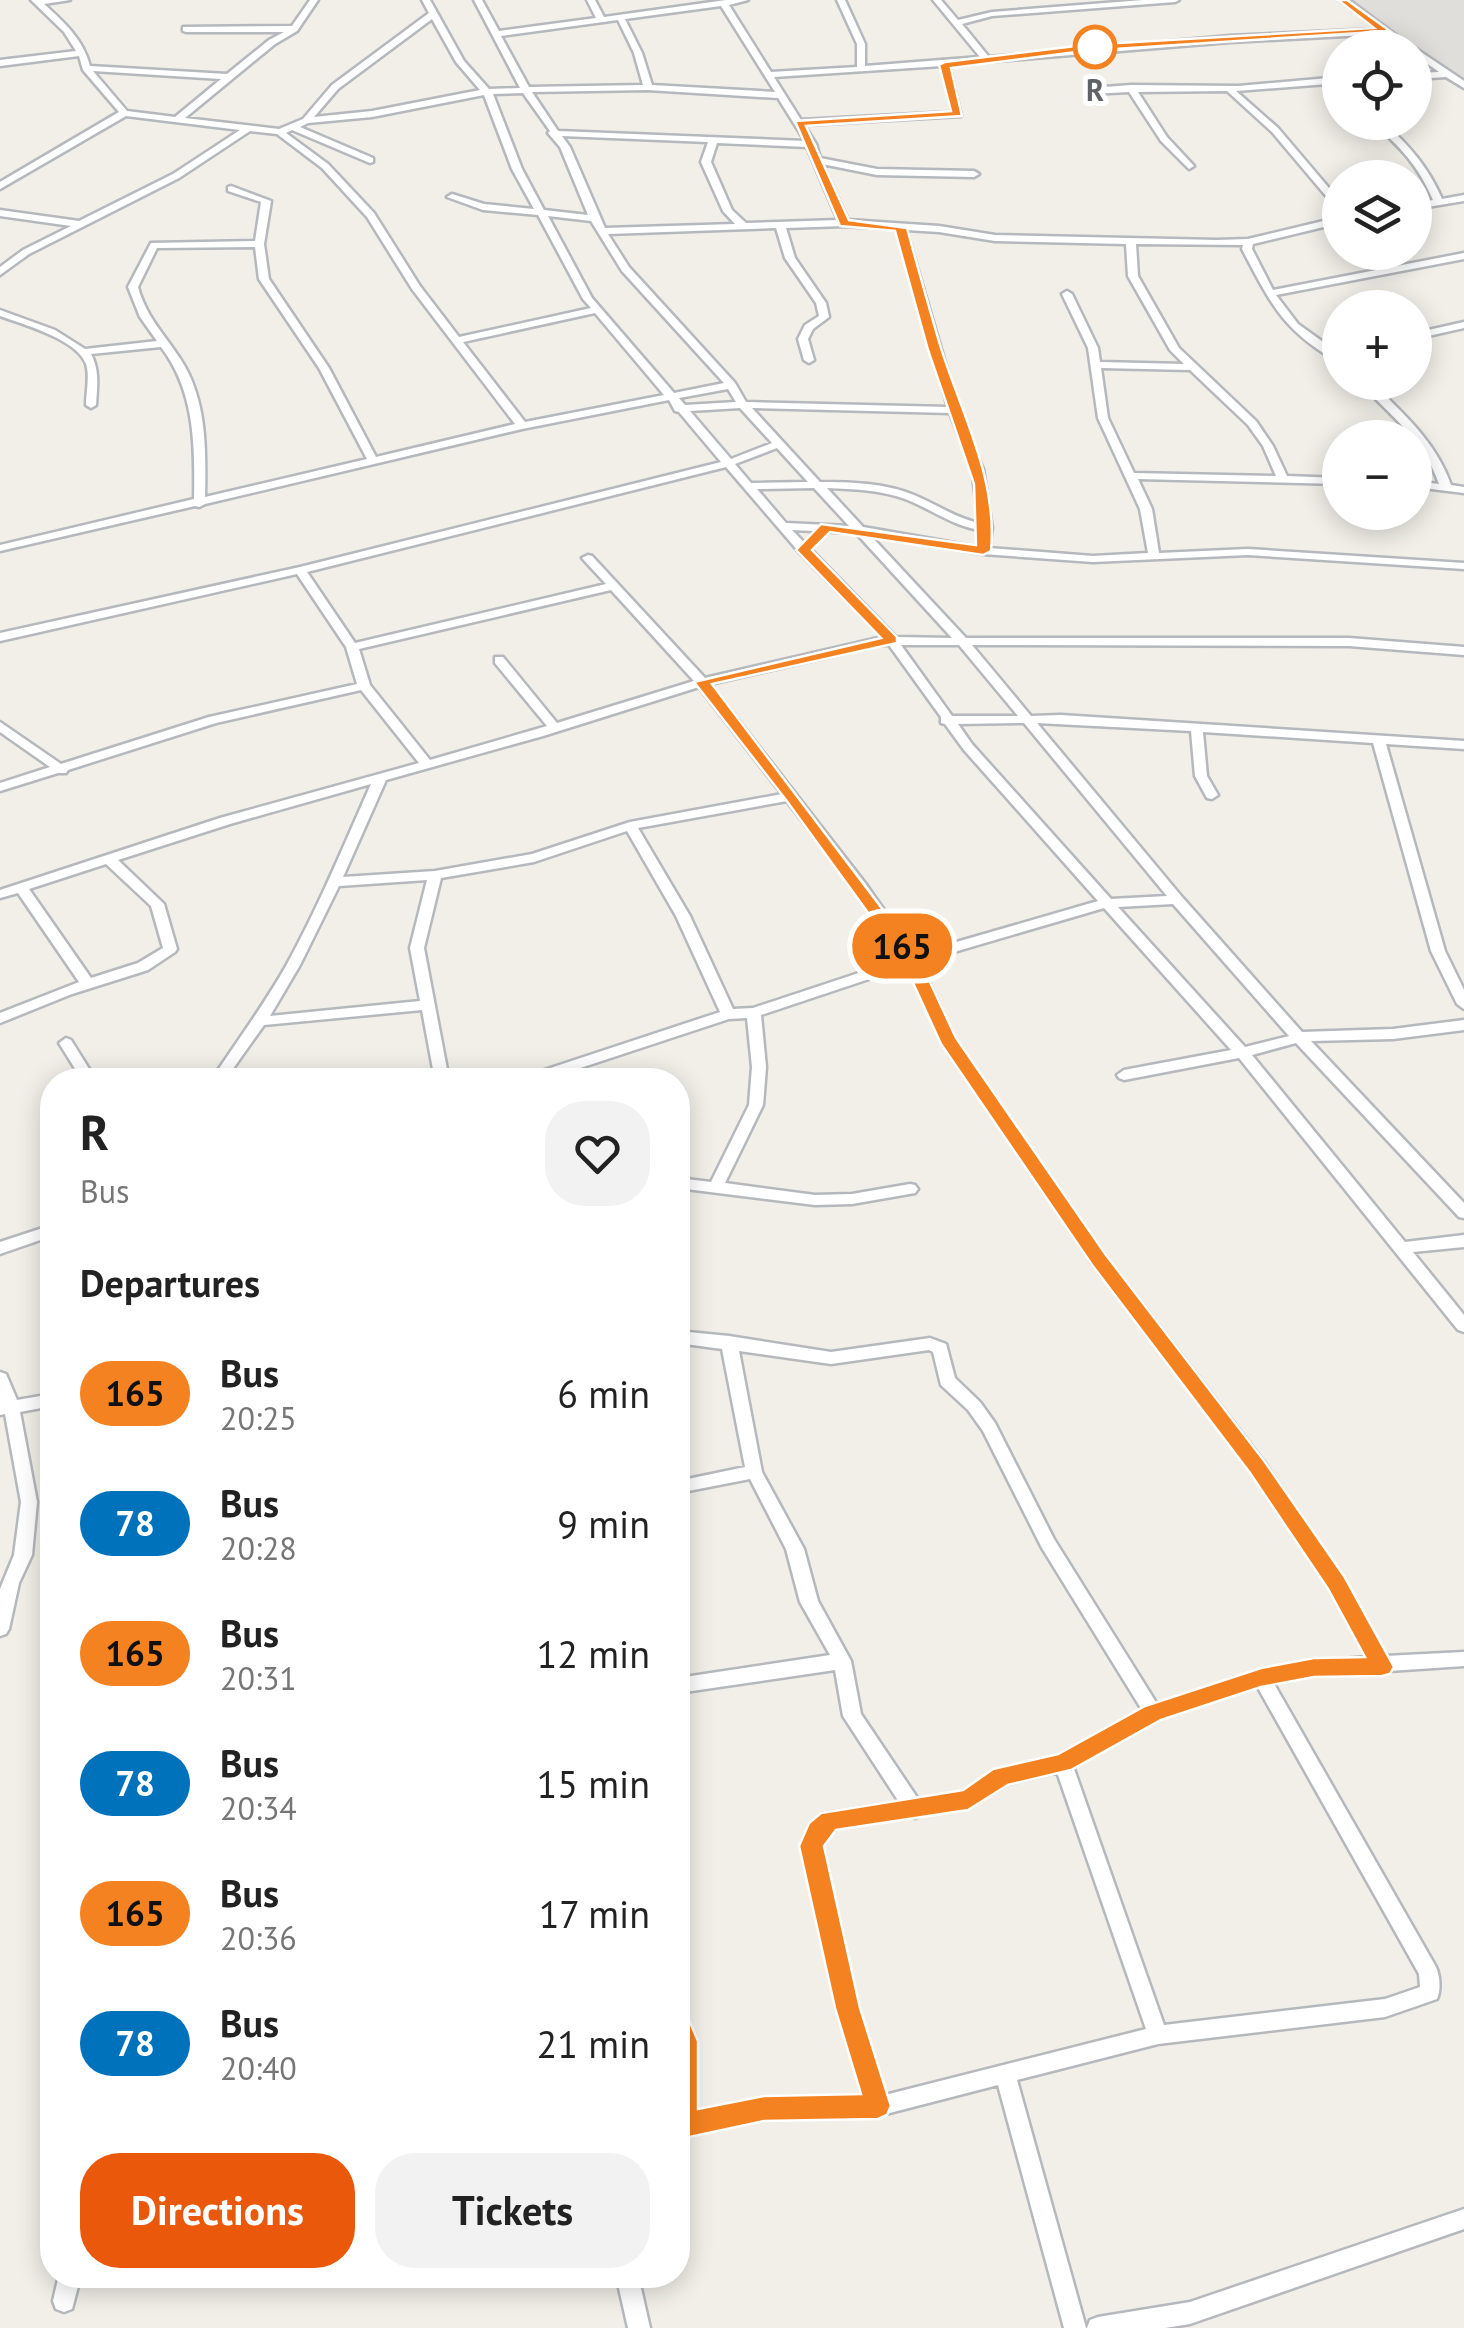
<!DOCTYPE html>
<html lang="en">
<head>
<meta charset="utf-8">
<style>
  body { margin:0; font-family:"PT Sans",sans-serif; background:#f2f2f2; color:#222; height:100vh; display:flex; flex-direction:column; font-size:38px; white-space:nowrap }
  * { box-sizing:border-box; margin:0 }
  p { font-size:32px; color:#767676 }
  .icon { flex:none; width:55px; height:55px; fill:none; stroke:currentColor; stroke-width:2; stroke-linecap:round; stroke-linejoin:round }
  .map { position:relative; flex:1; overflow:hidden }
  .sheet { position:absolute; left:40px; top:1068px; width:650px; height:1220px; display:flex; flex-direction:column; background:#fff; border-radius:40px; box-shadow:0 5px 25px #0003 }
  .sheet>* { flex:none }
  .badge { padding:0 20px; border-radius:32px; font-size:35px; line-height:65px }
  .controls { position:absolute; left:1322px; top:30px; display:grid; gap:20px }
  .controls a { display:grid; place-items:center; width:110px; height:110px; border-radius:50%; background:#fff; box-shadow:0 5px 25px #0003; font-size:50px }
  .map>.badge { position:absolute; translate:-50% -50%; box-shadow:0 0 0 5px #fff }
  h2 { padding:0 40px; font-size:38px; line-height:90px }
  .round { display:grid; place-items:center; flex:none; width:105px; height:105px; border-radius:40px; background:#f2f2f2 }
  .overview { display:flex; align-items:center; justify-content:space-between; height:170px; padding:0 40px }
  h1 { font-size:48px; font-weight:800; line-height:75px }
  .button { display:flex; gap:20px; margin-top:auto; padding:20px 40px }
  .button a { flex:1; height:115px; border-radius:40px; background:#ea580c; color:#fff; font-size:40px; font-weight:800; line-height:115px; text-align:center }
  .button a+a { background:#f2f2f2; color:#222 }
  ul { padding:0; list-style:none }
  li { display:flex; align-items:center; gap:30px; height:130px; padding:0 40px }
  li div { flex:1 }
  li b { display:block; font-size:38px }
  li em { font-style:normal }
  li .badge { min-width:110px; font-weight:700; text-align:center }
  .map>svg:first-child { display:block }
  .industrial { fill:#e0deda }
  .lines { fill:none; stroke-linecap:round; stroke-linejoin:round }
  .street-casing { stroke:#b5b8bc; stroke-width:5 }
  .street { fill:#fff; fill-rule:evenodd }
  .line { fill:#f58220; stroke:#fff; stroke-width:2.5 }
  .stop-dot { fill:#fff; stroke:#f58220; stroke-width:5 }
  .labels { text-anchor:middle; stroke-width:10; stroke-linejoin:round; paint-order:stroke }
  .far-stop-label { font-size:30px; font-weight:bold; fill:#5f6368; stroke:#fff }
</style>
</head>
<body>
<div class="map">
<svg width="1464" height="2328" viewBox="0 0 1464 2328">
  <rect width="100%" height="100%" fill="#f1efe8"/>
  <path class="industrial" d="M1342 0H1464V86L1415 52V48L1409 47Z"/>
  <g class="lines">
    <defs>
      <g id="street">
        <path d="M31 0H70L44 4C64 22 83 39 90 66L227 74 269 40 284 32H186L183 31V27L292 26 310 0H318L297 31 275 44 185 118 279 129 303 119 332 85 429 13 422 0H430L464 61 489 89 520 88 474 0H482L499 31 596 18 587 0H595L604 17 726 0H748L729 5 771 72 857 67V44L837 0H845L865 44V66L980 57 933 0H941L958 20 992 12 1143 0H1179L1175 2 992 16 962 24 989 57 1230 36 1378 29 1340 0H1349L1413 48H1403L1384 34 1230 42 949 65 961 116 804 125 816 144 820 158 877 169 974 171 979 174 974 177 877 175 822 164 848 220 939 226 995 235 1217 240 1248 239 1340 217V223L1253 244 1252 249 1273 290 1464 253V259L1276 295 1298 324 1340 354V363C1283 331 1271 304 1242 249L1243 245 1136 244 1138 276 1179 348 1256 421 1273 446 1287 476 1340 478V484L1138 479 1152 509 1159 553 1248 549 1464 563V569L1248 555 1093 562 983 554 870 535 966 638H1349L1464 647V655L1349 646 972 645 1031 716 1061 715 1464 741V749L1386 744 1445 951 1464 990V1009L1457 1004 1431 951 1373 743 1203 732 1207 776 1218 795 1212 799 1207 798 1195 776 1191 731 1037 723 1182 897 1302 1032 1393 1029 1464 1020V1030L1393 1039 1311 1041 1464 1203V1218L1459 1217 1296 1043 1252 1055 1405 1242 1464 1235V1247L1413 1252 1464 1315V1332L1458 1330 1239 1058 1124 1080 1119 1078 1117 1075 1124 1070 1231 1050 1104 908 920 962 954 1038 1105 1256 1264 1462 1342 1578 1385 1656 1464 1652V1666L1389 1671 1382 1674 1375 1672 1314 1675 1273 1682 1436 1967C1440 1976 1441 1990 1437 1999L1385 2017 1158 2044 1017 2080 1086 2328H1064L998 2085 878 2116 764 2118 678 2137V2014L685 2016 694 2041 695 2113 764 2098 865 2097 837 2008 802 1846 811 1825 822 1814 899 1802 843 1716 835 1670 678 1693V1678L830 1655 800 1602 786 1549 750 1479 678 1493V1481L745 1467 722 1349 678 1343V1331L729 1336 831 1352 930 1338 946 1344 955 1378 980 1402 995 1423 1054 1539 1157 1704 1261 1670 1314 1661 1368 1657 1330 1588 1252 1472 1093 1264 942 1042 908 966 761 1015 766 1067 763 1105 725 1183 815 1195 852 1194 910 1184 915 1185 918 1189 915 1193 852 1204 815 1205 678 1188V1178L711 1182 749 1105 752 1067 747 1018 729 1019 544 1080H521L523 1077 720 1012 676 916 627 831 534 862 441 878 424 948 449 1080H435L422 1010 264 1025 230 1073H220L218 1070C241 1036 265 1003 286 966 318 908 344 845 371 784L230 824 118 860 164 904 177 949 175 952 148 970 72 994 0 1023V1013L79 982 18 893 0 898V890L220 818 419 763 361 690 216 723 68 770 66 773H58L0 791V783L50 767 0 732V722L61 764 209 717 357 684 346 647 297 574 0 641V633L300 567 721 462 679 412 675 411 669 400 522 429 205 504 199 507 195 506 0 551V545L194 499C195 446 195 391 161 347L91 354C100 371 97 387 96 405L91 408 86 405C86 392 90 376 86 364 77 339 22 324 0 316V310L55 330 85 349 157 341 140 317 128 287 151 243 255 241 261 202 228 191V187L231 186 271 201 264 244 269 279 329 368 376 457 515 424 412 289 367 217 322 168 277 134 250 131 179 178 29 254 0 275V267L23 250 71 226 0 216V210L79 221 173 174 240 130 126 116 0 189V182L119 112 83 70 79 56 0 66V60L76 51 64 32ZM721 6 775 92 652 85 642 53 625 19ZM432 19 456 62 480 90 372 111 314 117 338 89ZM618 20 634 53 643 85 529 87 501 36ZM941 66 953 112 801 120 774 77ZM93 71 221 79 175 117 127 111ZM648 90 778 98 805 141 558 131 532 92ZM523 93 550 131 548 133 560 147 588 215 544 210 522 169 493 94ZM484 95 512 169 534 209 484 204 452 194 447 197 483 210 538 215 583 299 591 308 459 337 420 286 374 213 328 164 286 133 292 130 370 163 373 162V158L300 127 308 123 372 117ZM562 136 708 142 701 162 723 211 735 224 605 228 570 147ZM717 143 807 147 838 220 746 223 732 210 711 162ZM548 216 591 221 622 271 724 383 674 393 592 298ZM844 226 897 229 948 407 746 402 735 383 629 267 608 234 776 228 785 258 816 303 819 316 805 325 798 339 804 360 809 363 814 360 808 339 813 329 829 317 826 303 795 258 786 228ZM906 230 939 232 995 241 1126 244 1128 276 1170 350 1184 364 1100 362 1098 348 1072 294 1067 291 1062 294 1088 348 1098 418 1140 509 1148 553 1093 556 989 548 992 528 983 469 963 424ZM255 247 259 279 319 368 367 459 205 497C206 451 207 400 181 360 165 335 146 317 138 287L157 248ZM595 313 664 395 525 422 463 342ZM1101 368 1190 370 1248 425 1263 446 1276 476 1134 473 1108 418ZM728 389 736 402 685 405 679 398ZM740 408 772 443 731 459 690 411ZM752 408 950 413 972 469 979 523C955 518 936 504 914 495 885 483 851 482 820 482ZM777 448 808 482 751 483 735 464ZM726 467 799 552 883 637 705 678 592 556 588 555 582 558 606 584 355 643 307 572ZM814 488 849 526 786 523 757 489ZM827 488C853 489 881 490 905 499 931 509 951 525 979 530L978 547 863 527ZM792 530 856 533 952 638 896 637ZM611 590 694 681 557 723 503 657H495V663L547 726 430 760 370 685 359 649ZM880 645H889L941 717V723L945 724 964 750 1098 901 915 954 865 883 710 684ZM901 645H959L1018 716H952ZM699 687 782 794 630 822 532 854 435 871 343 877 386 780 543 736ZM1024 723 1167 896 1111 899 972 744 958 724ZM787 801 855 889 904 958 753 1008 733 1009 690 916 638 828ZM106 864 151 906 163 948 138 963 91 978 29 889ZM427 880 410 948 420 1001 270 1016 300 965 339 886ZM1173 904 1289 1036 1245 1047 1118 907ZM929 1350 933 1352 941 1385 968 1410 983 1431 1042 1548 1142 1710 1059 1756 995 1771 964 1792 918 1799 861 1714 851 1661 818 1601 804 1549 762 1472 739 1351 831 1364ZM1257 1686 1419 1974 1420 1987 1385 1999 1164 2025 1073 1766 1159 1719ZM1057 1772 1146 2029 885 2095 857 2008 820 1846 825 1837 834 1827 910 1816 915 1818 922 1815 968 1808 1007 1784Z"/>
        <path d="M1415 48 1464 81V88L1446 77 1415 79V73L1439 72 1415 55Z"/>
        <path d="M1340 77V83L1236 91 1278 128 1340 201V210L1337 209 1272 132 1227 91 1138 92 1167 137 1194 166 1189 169 1161 141 1129 92 1091 94 1087 91 1091 88 1131 85 1238 86Z"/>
        <path d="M1373 122H1383C1409 145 1428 167 1442 199L1464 195V201L1415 209V203L1433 200C1417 163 1401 149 1373 122Z"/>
        <path d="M1464 322V328L1415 339V333Z"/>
        <path d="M1359 382H1371C1403 413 1436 442 1451 485L1464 487V493L1415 487V481L1439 484C1424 440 1390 415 1359 382Z"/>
        <path d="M66 1038 71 1040 96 1080H82L59 1043Z"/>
        <path d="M52 1225V1236L0 1254V1242Z"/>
        <path d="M0 1372 6 1374 17 1400 52 1394V1406L20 1412 37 1502 32 1555 19 1583 9 1629 6 1634 0 1636V1589L14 1555 21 1502 5 1414 0 1415Z"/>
        <path d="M1464 2209V2229L1190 2324 1165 2328H1087L1090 2320 1098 2317 1190 2302Z"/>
        <path d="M59 2275H81L72 2309 64 2312 56 2309 53 2301Z"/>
        <path d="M616 2275H638L650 2328H628Z"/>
      </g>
    </defs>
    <use href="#street" class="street-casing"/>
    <use href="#street" class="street"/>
  </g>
  <path class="line" d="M1338 0H1347L1390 31 1084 51 951 68 962 116 806 126 849 220 907 228C918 268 929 308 941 348 962 415 998 479 991 551L983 555 830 532 812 550 897 637V643L712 684 918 956 956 1038 1106 1255 1265 1462 1344 1576 1394 1667 1390 1674 1382 1676 1314 1677 1261 1687 1161 1720 1071 1770 1008 1785 968 1810 836 1830 824 1846 860 2008 891 2106 887 2115 878 2119 764 2121 685 2138 675 2134 671 2125V2041L665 2023 668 2015 678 2011 687 2015 698 2041V2109L764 2096 861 2094 835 2008 799 1846 809 1823 821 1813 963 1790 993 1769 1058 1754 1145 1706 1261 1668 1314 1658 1365 1657 1328 1589 1250 1473 1092 1265 941 1044 903 961 786 800 694 682 881 638 796 550 821 524 976 545 974 484 928 350 895 231 840 226 795 121 951 111 939 65 945 62 1084 45 1374 28Z"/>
  <circle class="stop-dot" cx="1095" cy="47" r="20"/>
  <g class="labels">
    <g class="far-stop-label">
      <text x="1095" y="101">R</text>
    </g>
  </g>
</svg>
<div class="controls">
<a><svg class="icon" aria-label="locate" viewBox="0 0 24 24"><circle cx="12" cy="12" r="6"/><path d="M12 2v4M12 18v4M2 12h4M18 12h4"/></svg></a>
<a><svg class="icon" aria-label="layers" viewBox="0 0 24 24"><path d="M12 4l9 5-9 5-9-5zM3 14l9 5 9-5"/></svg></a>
<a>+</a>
<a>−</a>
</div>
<b class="badge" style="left:902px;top:946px;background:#f58220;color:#111">165</b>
<section class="sheet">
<div class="overview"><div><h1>R</h1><p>Bus</p></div><a class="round"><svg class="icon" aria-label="heart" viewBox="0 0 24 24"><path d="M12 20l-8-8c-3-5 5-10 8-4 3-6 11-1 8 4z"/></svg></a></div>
<h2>Departures</h2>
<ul>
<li><span class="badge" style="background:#f58220;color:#111">165</span><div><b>Bus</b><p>20:25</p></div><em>6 min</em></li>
<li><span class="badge" style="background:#0072bc;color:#fff">78</span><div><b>Bus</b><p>20:28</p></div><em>9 min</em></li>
<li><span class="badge" style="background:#f58220;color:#111">165</span><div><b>Bus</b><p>20:31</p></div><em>12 min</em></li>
<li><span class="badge" style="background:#0072bc;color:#fff">78</span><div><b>Bus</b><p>20:34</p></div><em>15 min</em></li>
<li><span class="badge" style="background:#f58220;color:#111">165</span><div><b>Bus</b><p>20:36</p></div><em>17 min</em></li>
<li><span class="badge" style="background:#0072bc;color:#fff">78</span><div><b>Bus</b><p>20:40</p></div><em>21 min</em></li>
</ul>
<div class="button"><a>Directions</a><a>Tickets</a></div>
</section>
</div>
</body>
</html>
